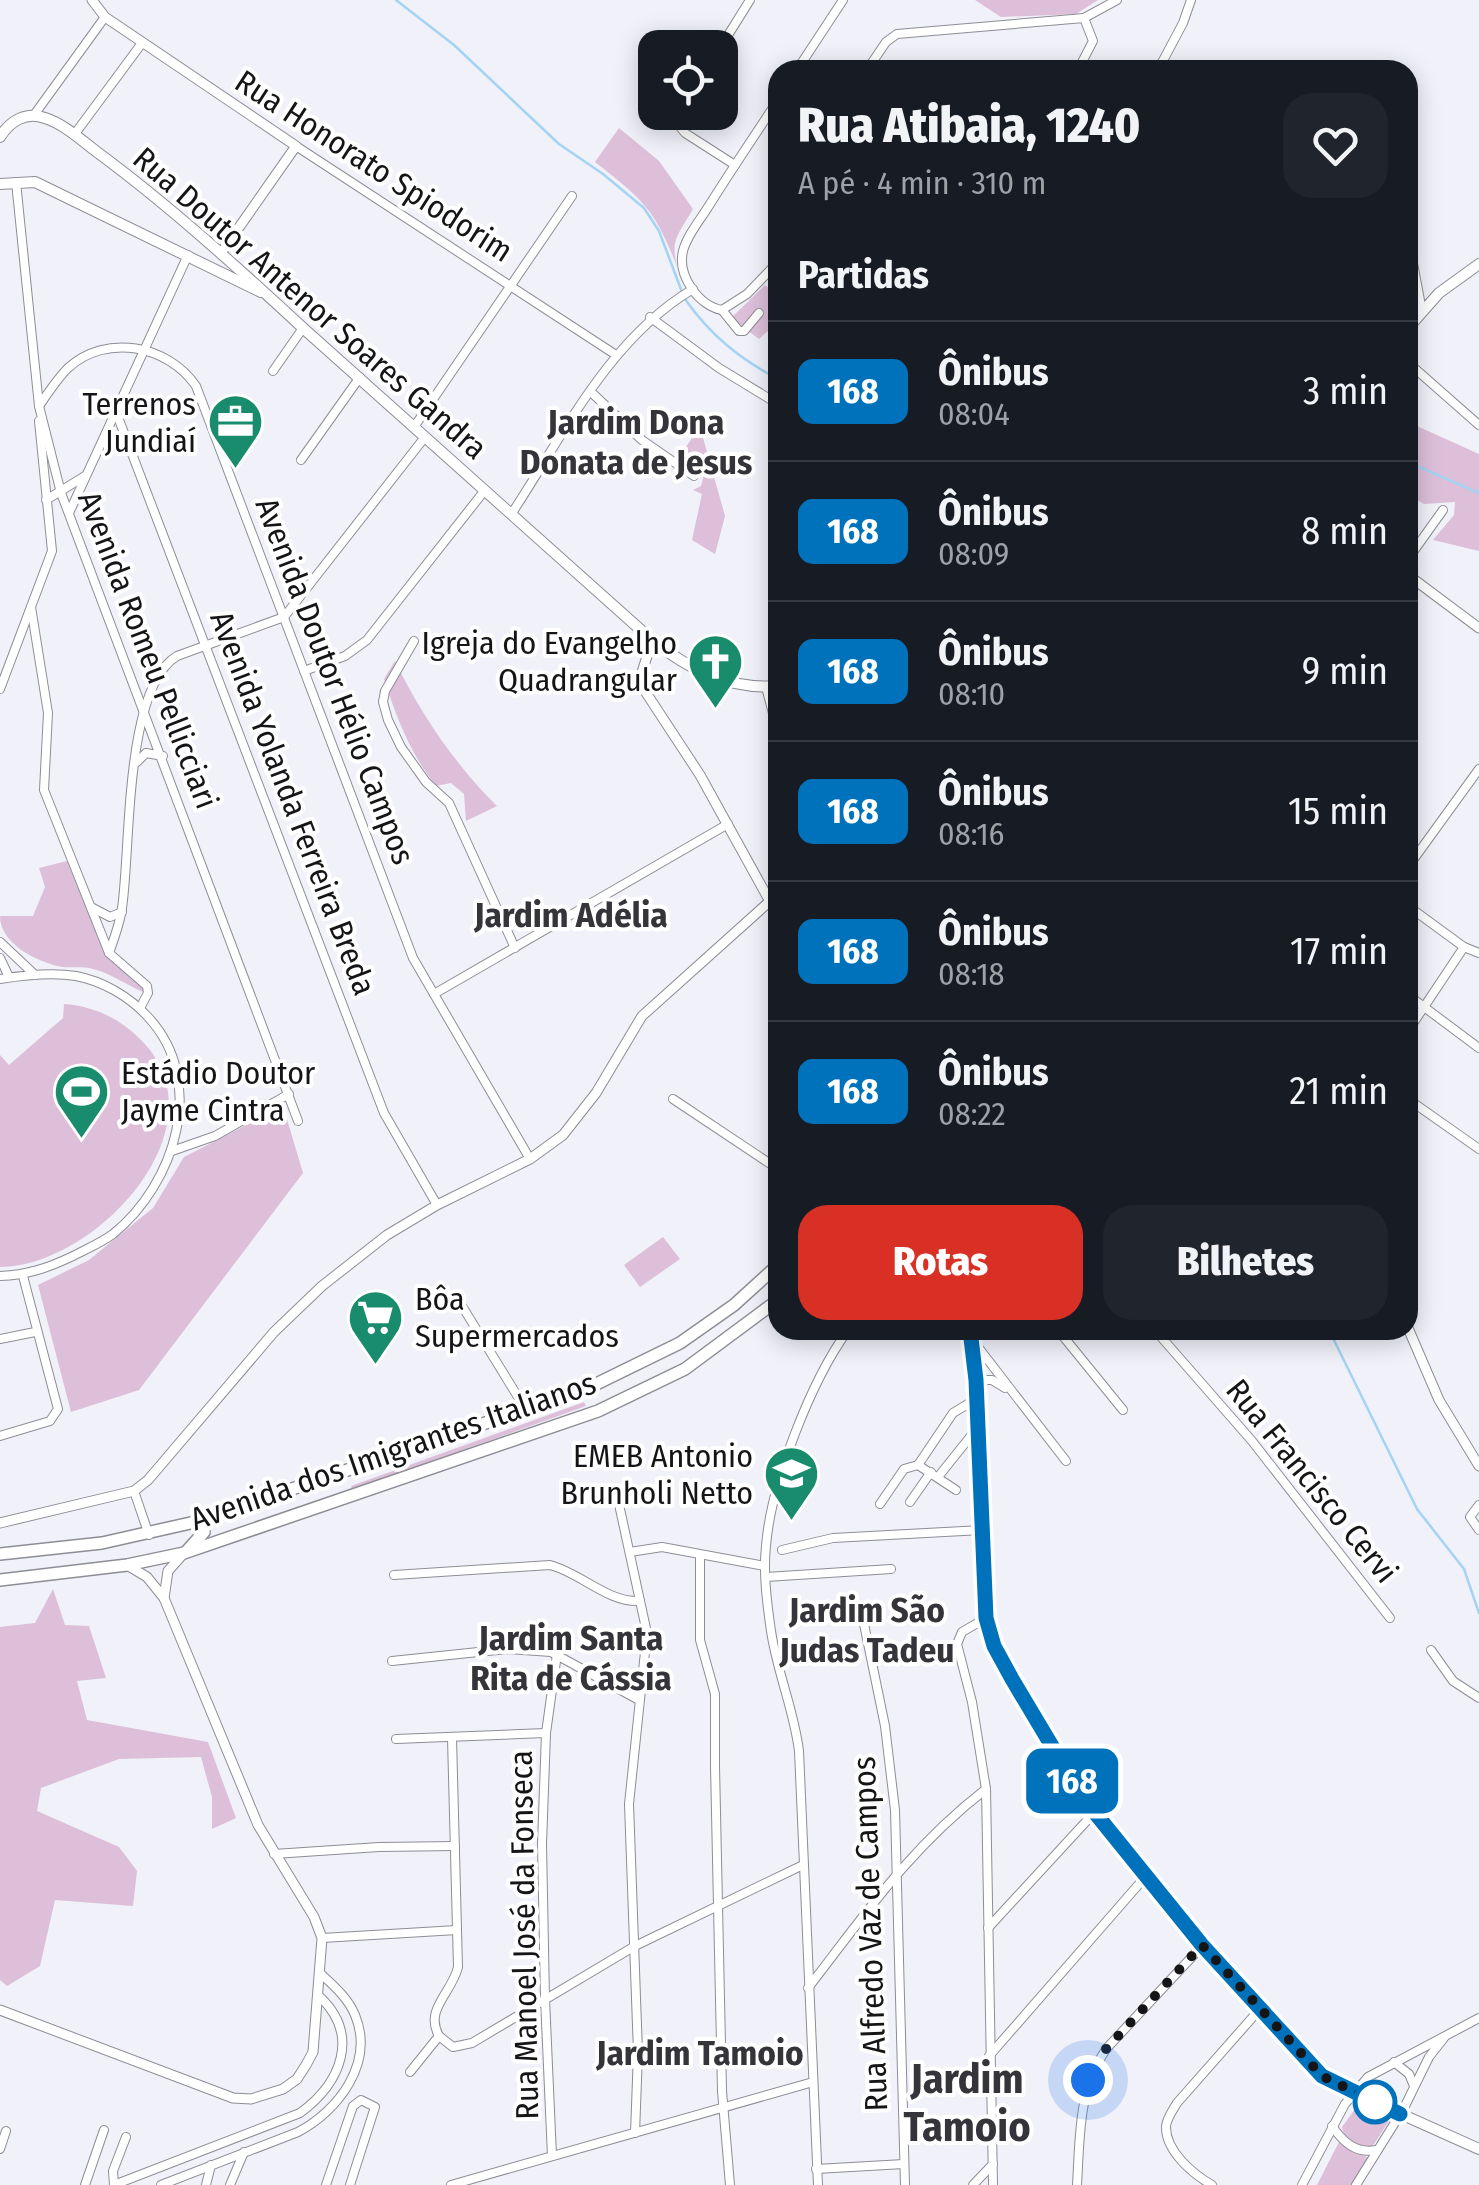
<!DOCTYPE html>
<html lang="pt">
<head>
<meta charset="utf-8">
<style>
  body { margin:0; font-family:"Fira Sans Condensed",sans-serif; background:#20242c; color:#f1f3f6; height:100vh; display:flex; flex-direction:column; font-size:38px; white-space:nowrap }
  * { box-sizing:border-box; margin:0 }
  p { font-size:32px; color:#9ea1a6 }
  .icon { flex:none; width:55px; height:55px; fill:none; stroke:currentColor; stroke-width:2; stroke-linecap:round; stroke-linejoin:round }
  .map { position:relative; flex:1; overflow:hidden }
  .side { position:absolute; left:768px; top:60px; width:650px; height:1280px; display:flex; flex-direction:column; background:#171b24; border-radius:30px; box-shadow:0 5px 25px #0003 }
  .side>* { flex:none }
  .badge { padding:0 20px; border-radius:15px; font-size:35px; line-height:65px }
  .fabs { position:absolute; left:638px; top:30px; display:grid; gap:20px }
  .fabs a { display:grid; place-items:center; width:100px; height:100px; border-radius:20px; background:#171b24; box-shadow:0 5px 25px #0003; font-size:50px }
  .you { position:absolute; width:50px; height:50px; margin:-25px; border:8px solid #fff; border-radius:50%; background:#1a73e8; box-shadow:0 0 0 15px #1a73e833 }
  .map>.badge { position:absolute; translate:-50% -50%; box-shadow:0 0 0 5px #fff }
  h2 { padding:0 30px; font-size:38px; line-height:90px }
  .round { display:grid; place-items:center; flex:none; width:105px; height:105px; border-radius:30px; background:#20242c }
  .overview { display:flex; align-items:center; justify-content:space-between; height:170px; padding:0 30px }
  h1 { font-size:48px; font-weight:800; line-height:75px }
  .primary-button { display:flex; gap:20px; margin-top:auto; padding:20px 30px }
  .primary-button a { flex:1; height:115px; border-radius:30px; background:#d93025; color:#fff; font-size:40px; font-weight:800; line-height:115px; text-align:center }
  .primary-button a+a { background:#20242c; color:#f1f3f6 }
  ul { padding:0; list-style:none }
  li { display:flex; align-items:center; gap:30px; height:140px; padding:0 30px; border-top:2px solid #363941 }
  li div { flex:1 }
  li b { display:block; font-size:38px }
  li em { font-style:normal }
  li .badge { min-width:110px; font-weight:700; text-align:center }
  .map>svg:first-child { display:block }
  .green { fill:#ddbfd9 }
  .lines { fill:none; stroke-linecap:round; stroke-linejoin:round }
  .stream { stroke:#a4d3f4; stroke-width:2.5 }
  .minor-casing { stroke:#8d8e95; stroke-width:10 }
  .tertiary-casing { stroke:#8d8e95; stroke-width:11 }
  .secondary-casing { stroke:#8d8e95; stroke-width:12 }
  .primary-casing { stroke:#8d8e95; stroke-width:14 }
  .minor { stroke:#fff; stroke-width:8 }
  .tertiary { stroke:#fff; stroke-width:9 }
  .secondary { stroke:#fff; stroke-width:10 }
  .primary { stroke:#fff; stroke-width:11 }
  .line-casing { stroke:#fff; stroke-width:22 }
  .line { stroke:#0072bc; stroke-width:15 }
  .walk { stroke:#151518; stroke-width:10; stroke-dasharray:0 18 }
  .stop-dot { fill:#fff; stroke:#0072bc; stroke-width:5 }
  .labels { text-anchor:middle; stroke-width:8; stroke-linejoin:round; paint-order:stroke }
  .street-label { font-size:32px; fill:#151518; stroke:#fff }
  .poi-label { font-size:32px; fill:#151518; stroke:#fff; text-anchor:end }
  .neighbourhood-label { font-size:35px; font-weight:bold; fill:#34343a; stroke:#fff }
  .district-label { font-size:42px; font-weight:bold; fill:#34343a; stroke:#fff }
</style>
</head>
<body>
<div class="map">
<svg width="1479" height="2185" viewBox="0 0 1479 2185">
  <rect width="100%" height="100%" fill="#f0f1f9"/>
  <g class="green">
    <path d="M975 0H1098L1076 14 1001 17Z"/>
    <path d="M619 128 659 161 693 209C679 234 669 240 678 269 655 210 645 201 595 162Z"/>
    <path d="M765 285 777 296V323L759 339 731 318Z"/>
    <path d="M1408 422 1479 454V551L1433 540 1454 515 1455 502 1424 504 1408 495Z"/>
    <path d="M700 427 725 516 715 554 692 540 702 494 693 490 701 486 704 474 696 465 678 458Z"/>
    <path d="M395 661C420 713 456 766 497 806L466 821 464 794 451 783 436 786C410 753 397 719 384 679Z"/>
    <path d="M67 861 102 945 145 989 143 992C127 985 110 973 93 969 83 966 72 968 62 967 37 962 0 944 0 916H33L45 887 39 868Z"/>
    <path d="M64 1004C93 1006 119 1018 139 1038 229 1124 96 1267 0 1267V1055L9 1065 63 1018Z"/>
    <path d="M283 1106 303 1173 139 1390 71 1412 38 1285 89 1260 153 1208 184 1157Z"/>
    <path d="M663 1237 680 1259 640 1287 624 1265Z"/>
    <path d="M584 1402 586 1406 352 1490 351 1486Z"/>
    <path d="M53 1589 65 1625 89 1626 106 1678 77 1681 87 1720 208 1742 236 1818 212 1829V1797L201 1757 119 1759 41 1788 37 1811 119 1847 137 1871 133 1906 55 1900 40 1966 7 1986 0 1980V1627L35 1623Z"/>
    <path d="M1358 2105 1389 2121 1372 2147C1359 2147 1344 2141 1342 2127Z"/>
    <path d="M1340 2140 1353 2151 1369 2158 1353 2185H1317Z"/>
  </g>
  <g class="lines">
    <g class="stream">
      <path d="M396 0 454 45 559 144 603 174 644 208 659 231 682 292"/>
      <path d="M685 299C710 335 740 359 778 379"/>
      <path d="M1408 462 1479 493"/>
      <path d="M1329 1330 1417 1509 1464 1569 1479 1613"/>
    </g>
    <defs>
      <g id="minor">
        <path d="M720 48 750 0"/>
        <path d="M797 70 843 0"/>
        <path d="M867 70 886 42 897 34 1084 18 1117 0"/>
        <path d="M1075 70 1080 66 1093 41 1084 18"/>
        <path d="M1158 70 1183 23 1191 0"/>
        <path d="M778 100C755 135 732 169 710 204 701 219 687 235 683 251 677 276 699 306 722 310L747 294 778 262"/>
        <path d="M679 112 677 123 685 133 735 165"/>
        <path d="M34 115 105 17"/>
        <path d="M74 135 142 43"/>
        <path d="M296 146 616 355"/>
        <path d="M16 182 39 406 61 493 298 1121"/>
        <path d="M1408 237 1422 311"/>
        <path d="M722 310 739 331H744L759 313"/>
        <path d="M650 317 719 368 778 404"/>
        <path d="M1408 358 1412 366 1479 425"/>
        <path d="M273 371 303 328"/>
        <path d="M591 392 642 440 694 476"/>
        <path d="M39 406C48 393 57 379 68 368 106 333 168 345 196 386L413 958 530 1159"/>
        <path d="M116 412 384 1113 437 1205"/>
        <path d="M414 427 572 196"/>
        <path d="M301 460 360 377"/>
        <path d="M46 500 85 476"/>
        <path d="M69 513 188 255"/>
        <path d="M512 513C564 434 609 339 693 289"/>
        <path d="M1408 559 1443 510"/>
        <path d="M31 607 48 713 44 790 109 953 147 986 148 993 140 1008"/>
        <path d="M414 641 385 691 383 702 388 720 401 747 426 782 449 803 515 948"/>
        <path d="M304 671 345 656 367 640 485 490"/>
        <path d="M766 687 778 732"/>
        <path d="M0 689 52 551 39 421"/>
        <path d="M137 762 146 753 163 756"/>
        <path d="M1408 867 1479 769"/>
        <path d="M1408 906 1464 947 1479 953"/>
        <path d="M91 907 110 917 122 912"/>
        <path d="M0 942 35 975"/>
        <path d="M109 953C114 939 120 923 122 908 131 848 124 688 177 656L284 617 425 437"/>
        <path d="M0 958 9 977"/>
        <path d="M0 979C25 975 51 972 76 976 103 981 130 997 148 1017 208 1081 175 1184 113 1234 101 1243 86 1249 73 1256 48 1268 27 1275 0 1276"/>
        <path d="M434 994 728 824"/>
        <path d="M1408 995 1479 1048"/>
        <path d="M1408 1031 1464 947"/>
        <path d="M673 1099 778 1169"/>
        <path d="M1408 1099 1479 1149"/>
        <path d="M172 1151 215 1136 289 1094"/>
        <path d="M462 1306 526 1410"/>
        <path d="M1058 1330 1123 1410"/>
        <path d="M1155 1330 1252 1441 1390 1618"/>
        <path d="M971 1338 1066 1461"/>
        <path d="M0 1339 35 1332"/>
        <path d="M976 1380H992L1005 1388"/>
        <path d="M0 1436 50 1421 58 1409 23 1276"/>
        <path d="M918 1465 956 1490"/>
        <path d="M938 1477 978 1427"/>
        <path d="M134 1491 149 1535"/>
        <path d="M910 1502 931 1472"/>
        <path d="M880 1504 904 1469 918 1465 953 1413 976 1399"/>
        <path d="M1479 1505 1470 1517 1479 1530"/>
        <path d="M620 1509 647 1633 629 1804 638 2053 635 2133"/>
        <path d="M782 1550 833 1538 982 1530"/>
        <path d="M630 1552 662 1547 765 1566"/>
        <path d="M700 1556V1640L715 1694V1766L722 2091 730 2185"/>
        <path d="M394 1575 550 1565C581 1573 608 1603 640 1601"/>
        <path d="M766 1577 891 1569"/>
        <path d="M986 1618 962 1632 957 1644 972 1702 986 1789 993 2185"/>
        <path d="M864 1624 885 1726 895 1810 905 2185"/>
        <path d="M1431 1650 1453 1681 1479 1698"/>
        <path d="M392 1661 507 1649 551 1652 639 1700"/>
        <path d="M396 1739 546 1733"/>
        <path d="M274 1854 379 1847 455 1846"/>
        <path d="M988 1928 1093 1814"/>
        <path d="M322 1938 457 1930"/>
        <path d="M808 1988C866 1913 910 1848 986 1789"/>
        <path d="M439 2036C424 2009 452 1993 458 1967L452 1738"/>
        <path d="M989 2056 1146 1876"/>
        <path d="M1394 2062 1409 2074 1414 2086"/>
        <path d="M410 2072 439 2036 453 2047 472 2043 635 1946 803 1865"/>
        <path d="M1332 2126C1343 2142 1356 2154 1376 2150"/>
        <path d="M0 2149 6 2131"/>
        <path d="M552 2156 545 1999 542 1844 546 1733 557 1654"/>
        <path d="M816 2169 904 2164"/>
        <path d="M85 2185 104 2130"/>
        <path d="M114 2185 300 2113C341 2083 361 2035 319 1996"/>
        <path d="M114 2185 113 2171 126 2137"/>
        <path d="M161 2185 298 2132C338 2111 375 2063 355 2015 348 1998 334 1986 320 1973"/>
        <path d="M206 2185 211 2165"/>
        <path d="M230 2185 244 2152"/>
        <path d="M326 2185 353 2106 361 2100 375 2107 350 2185"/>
        <path d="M451 2185 813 2082"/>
        <path d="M818 2185 799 1751C794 1710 777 1672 771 1631 767 1603 763 1573 766 1546 771 1483 811 1381 848 1330"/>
        <path d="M973 2185 993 2164"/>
        <path d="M1077 2185C1080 2136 1078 2091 1106 2049L1203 1945"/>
        <path d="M1212 2185C1193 2174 1165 2151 1166 2126 1167 2118 1173 2110 1177 2103L1259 2010"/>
        <path d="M1302 2185 1345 2104 1368 2077 1479 2018"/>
        <path d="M1356 2185 1404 2108 1429 2057 1444 2038"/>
      </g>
      <g id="tertiary">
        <path d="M92 0 105 17 296 146 221 253"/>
        <path d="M1408 575 1479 628"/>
        <path d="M652 640 639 682 700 775 778 916"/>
        <path d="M1408 1328 1439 1400 1479 1466"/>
        <path d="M0 1523 134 1491 148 1480 274 1332 322 1286 387 1235 437 1205 530 1159 563 1135 596 1093 642 1016 769 902"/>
        <path d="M164 1598 168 1571 184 1553"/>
        <path d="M0 2010 233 2098 251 2099 283 2089 297 2079 306 2065 313 2052 322 1938 314 1917 258 1825 164 1598 147 1577 127 1565"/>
      </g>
      <g id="secondary">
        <path d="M0 137C10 121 26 111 45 118 64 124 81 140 97 152 170 206 237 267 303 328L652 640C688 669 729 690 778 686"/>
        <path d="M0 184 35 182 261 292"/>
        <path d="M1408 328 1439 293 1479 264"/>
        <path d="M970 1330 976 1380 986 1618 994 1645 1011 1679 1093 1814 1203 1945 1302 2057 1334 2084 1479 2149"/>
      </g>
      <g id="primary">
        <path d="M187 1551 204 1532 195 1522"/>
        <path d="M0 1554 102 1543 195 1522 588 1388 680 1343 734 1305 778 1265"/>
        <path d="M0 1580 127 1565 184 1553 598 1411 685 1369 778 1300"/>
      </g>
    </defs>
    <use href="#minor" class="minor-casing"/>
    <use href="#tertiary" class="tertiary-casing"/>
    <use href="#secondary" class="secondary-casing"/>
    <use href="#primary" class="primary-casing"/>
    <use href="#minor" class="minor"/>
    <use href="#tertiary" class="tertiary"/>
    <use href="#secondary" class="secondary"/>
    <use href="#primary" class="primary"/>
  </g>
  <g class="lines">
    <defs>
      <path id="line" d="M970 1330 976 1380 986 1618 994 1646 1012 1679 1083 1798 1202 1945 1322 2076 1400 2114"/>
    </defs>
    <use href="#line" class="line-casing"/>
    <use href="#line" class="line"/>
    <path class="walk" d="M1088 2080 1106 2049 1202 1945 1322 2076 1375 2102"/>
  </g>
  <defs>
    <symbol id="office-pin" viewBox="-11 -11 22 30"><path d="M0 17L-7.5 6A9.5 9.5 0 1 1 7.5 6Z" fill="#198c6d" stroke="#fff"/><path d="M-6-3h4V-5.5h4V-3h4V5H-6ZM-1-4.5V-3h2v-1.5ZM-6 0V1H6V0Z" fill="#fff"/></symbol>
    <symbol id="church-pin" viewBox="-11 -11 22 30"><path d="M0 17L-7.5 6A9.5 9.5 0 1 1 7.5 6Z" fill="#198c6d" stroke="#fff"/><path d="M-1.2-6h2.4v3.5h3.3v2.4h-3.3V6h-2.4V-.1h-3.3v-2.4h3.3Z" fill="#fff"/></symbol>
    <symbol id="stadium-pin" viewBox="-11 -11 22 30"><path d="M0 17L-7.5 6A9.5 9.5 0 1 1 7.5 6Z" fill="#198c6d" stroke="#fff"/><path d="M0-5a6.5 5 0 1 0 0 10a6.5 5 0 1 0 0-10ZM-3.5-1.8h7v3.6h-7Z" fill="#fff"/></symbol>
    <symbol id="supermarket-pin" viewBox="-11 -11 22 30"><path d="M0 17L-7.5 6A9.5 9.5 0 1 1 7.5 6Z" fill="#198c6d" stroke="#fff"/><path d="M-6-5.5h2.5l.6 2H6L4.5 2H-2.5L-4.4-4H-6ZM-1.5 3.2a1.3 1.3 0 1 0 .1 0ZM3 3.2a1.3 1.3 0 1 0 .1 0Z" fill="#fff"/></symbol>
    <symbol id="school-pin" viewBox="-11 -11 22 30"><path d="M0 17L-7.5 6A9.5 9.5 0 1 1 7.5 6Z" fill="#198c6d" stroke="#fff"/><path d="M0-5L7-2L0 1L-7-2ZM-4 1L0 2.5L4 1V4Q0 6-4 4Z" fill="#fff"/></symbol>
  </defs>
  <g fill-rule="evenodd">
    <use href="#office-pin" x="204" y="390" width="63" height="86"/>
    <use href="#church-pin" x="684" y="630" width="63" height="86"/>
    <use href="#stadium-pin" x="50" y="1060" width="63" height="86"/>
    <use href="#supermarket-pin" x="344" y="1286" width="63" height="86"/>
    <use href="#school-pin" x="760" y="1442" width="63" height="86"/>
  </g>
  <circle class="stop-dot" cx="1375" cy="2102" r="20"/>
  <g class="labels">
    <g class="street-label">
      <text transform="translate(374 166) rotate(33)" y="11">Rua Honorato Spiodorim</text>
      <text transform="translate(310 303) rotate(41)" y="11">Rua Doutor Antenor Soares Gandra</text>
      <text transform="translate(148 650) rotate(69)" y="11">Avenida Romeu Pellicciari</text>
      <text transform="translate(335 681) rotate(69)" y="11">Avenida Doutor Hélio Campos</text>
      <text transform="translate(293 803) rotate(69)" y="11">Avenida Yolanda Ferreira Breda</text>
      <text transform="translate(393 1451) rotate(-19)" y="11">Avenida dos Imigrantes Italianos</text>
      <text transform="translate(1312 1481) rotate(51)" y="11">Rua Francisco Cervi</text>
      <text transform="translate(870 1934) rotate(-92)" y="11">Rua Alfredo Vaz de Campos</text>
      <text transform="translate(524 1935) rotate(-91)" y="11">Rua Manoel José da Fonseca</text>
    </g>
    <g class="poi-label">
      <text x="196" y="415">Terrenos<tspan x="196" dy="37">Jundiaí</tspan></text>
      <text x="677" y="654">Igreja do Evangelho<tspan x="677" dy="37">Quadrangular</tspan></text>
      <text x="121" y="1084" text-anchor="start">Estádio Doutor<tspan x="121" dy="37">Jayme Cintra</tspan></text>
      <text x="415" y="1310" text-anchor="start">Bôa<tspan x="415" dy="37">Supermercados</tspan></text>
      <text x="753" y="1467">EMEB Antonio<tspan x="753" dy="37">Brunholi Netto</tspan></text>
    </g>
    <g class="neighbourhood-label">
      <text x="636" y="434">Jardim Dona<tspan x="636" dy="40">Donata de Jesus</tspan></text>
      <text x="571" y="927">Jardim Adélia</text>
      <text x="867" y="1622">Jardim São<tspan x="867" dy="40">Judas Tadeu</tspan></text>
      <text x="571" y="1650">Jardim Santa<tspan x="571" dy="40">Rita de Cássia</tspan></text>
      <text x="700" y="2065">Jardim Tamoio</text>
    </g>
    <g class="district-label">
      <text x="967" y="2093">Jardim<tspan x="967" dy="48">Tamoio</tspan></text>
    </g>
  </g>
</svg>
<div class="fabs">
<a><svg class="icon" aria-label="locate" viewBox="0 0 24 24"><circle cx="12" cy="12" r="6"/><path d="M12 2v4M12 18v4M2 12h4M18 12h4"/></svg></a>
</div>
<div class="you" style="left:1088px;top:2080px"></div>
<b class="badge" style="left:1072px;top:1781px;background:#0072bc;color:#fff">168</b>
<section class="side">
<div class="overview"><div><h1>Rua Atibaia, 1240</h1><p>A pé · 4 min · 310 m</p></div><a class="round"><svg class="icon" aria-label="heart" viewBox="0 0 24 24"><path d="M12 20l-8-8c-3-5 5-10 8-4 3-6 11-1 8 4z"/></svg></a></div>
<h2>Partidas</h2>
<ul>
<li><span class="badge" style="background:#0072bc;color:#fff">168</span><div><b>Ônibus</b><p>08:04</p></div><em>3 min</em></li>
<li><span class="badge" style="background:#0072bc;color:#fff">168</span><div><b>Ônibus</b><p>08:09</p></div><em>8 min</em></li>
<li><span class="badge" style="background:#0072bc;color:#fff">168</span><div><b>Ônibus</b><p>08:10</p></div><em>9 min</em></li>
<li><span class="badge" style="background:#0072bc;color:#fff">168</span><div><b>Ônibus</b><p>08:16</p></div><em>15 min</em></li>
<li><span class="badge" style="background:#0072bc;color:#fff">168</span><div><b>Ônibus</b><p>08:18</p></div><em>17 min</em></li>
<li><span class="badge" style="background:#0072bc;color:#fff">168</span><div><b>Ônibus</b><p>08:22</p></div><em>21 min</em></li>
</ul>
<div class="primary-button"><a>Rotas</a><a>Bilhetes</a></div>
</section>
</div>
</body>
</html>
